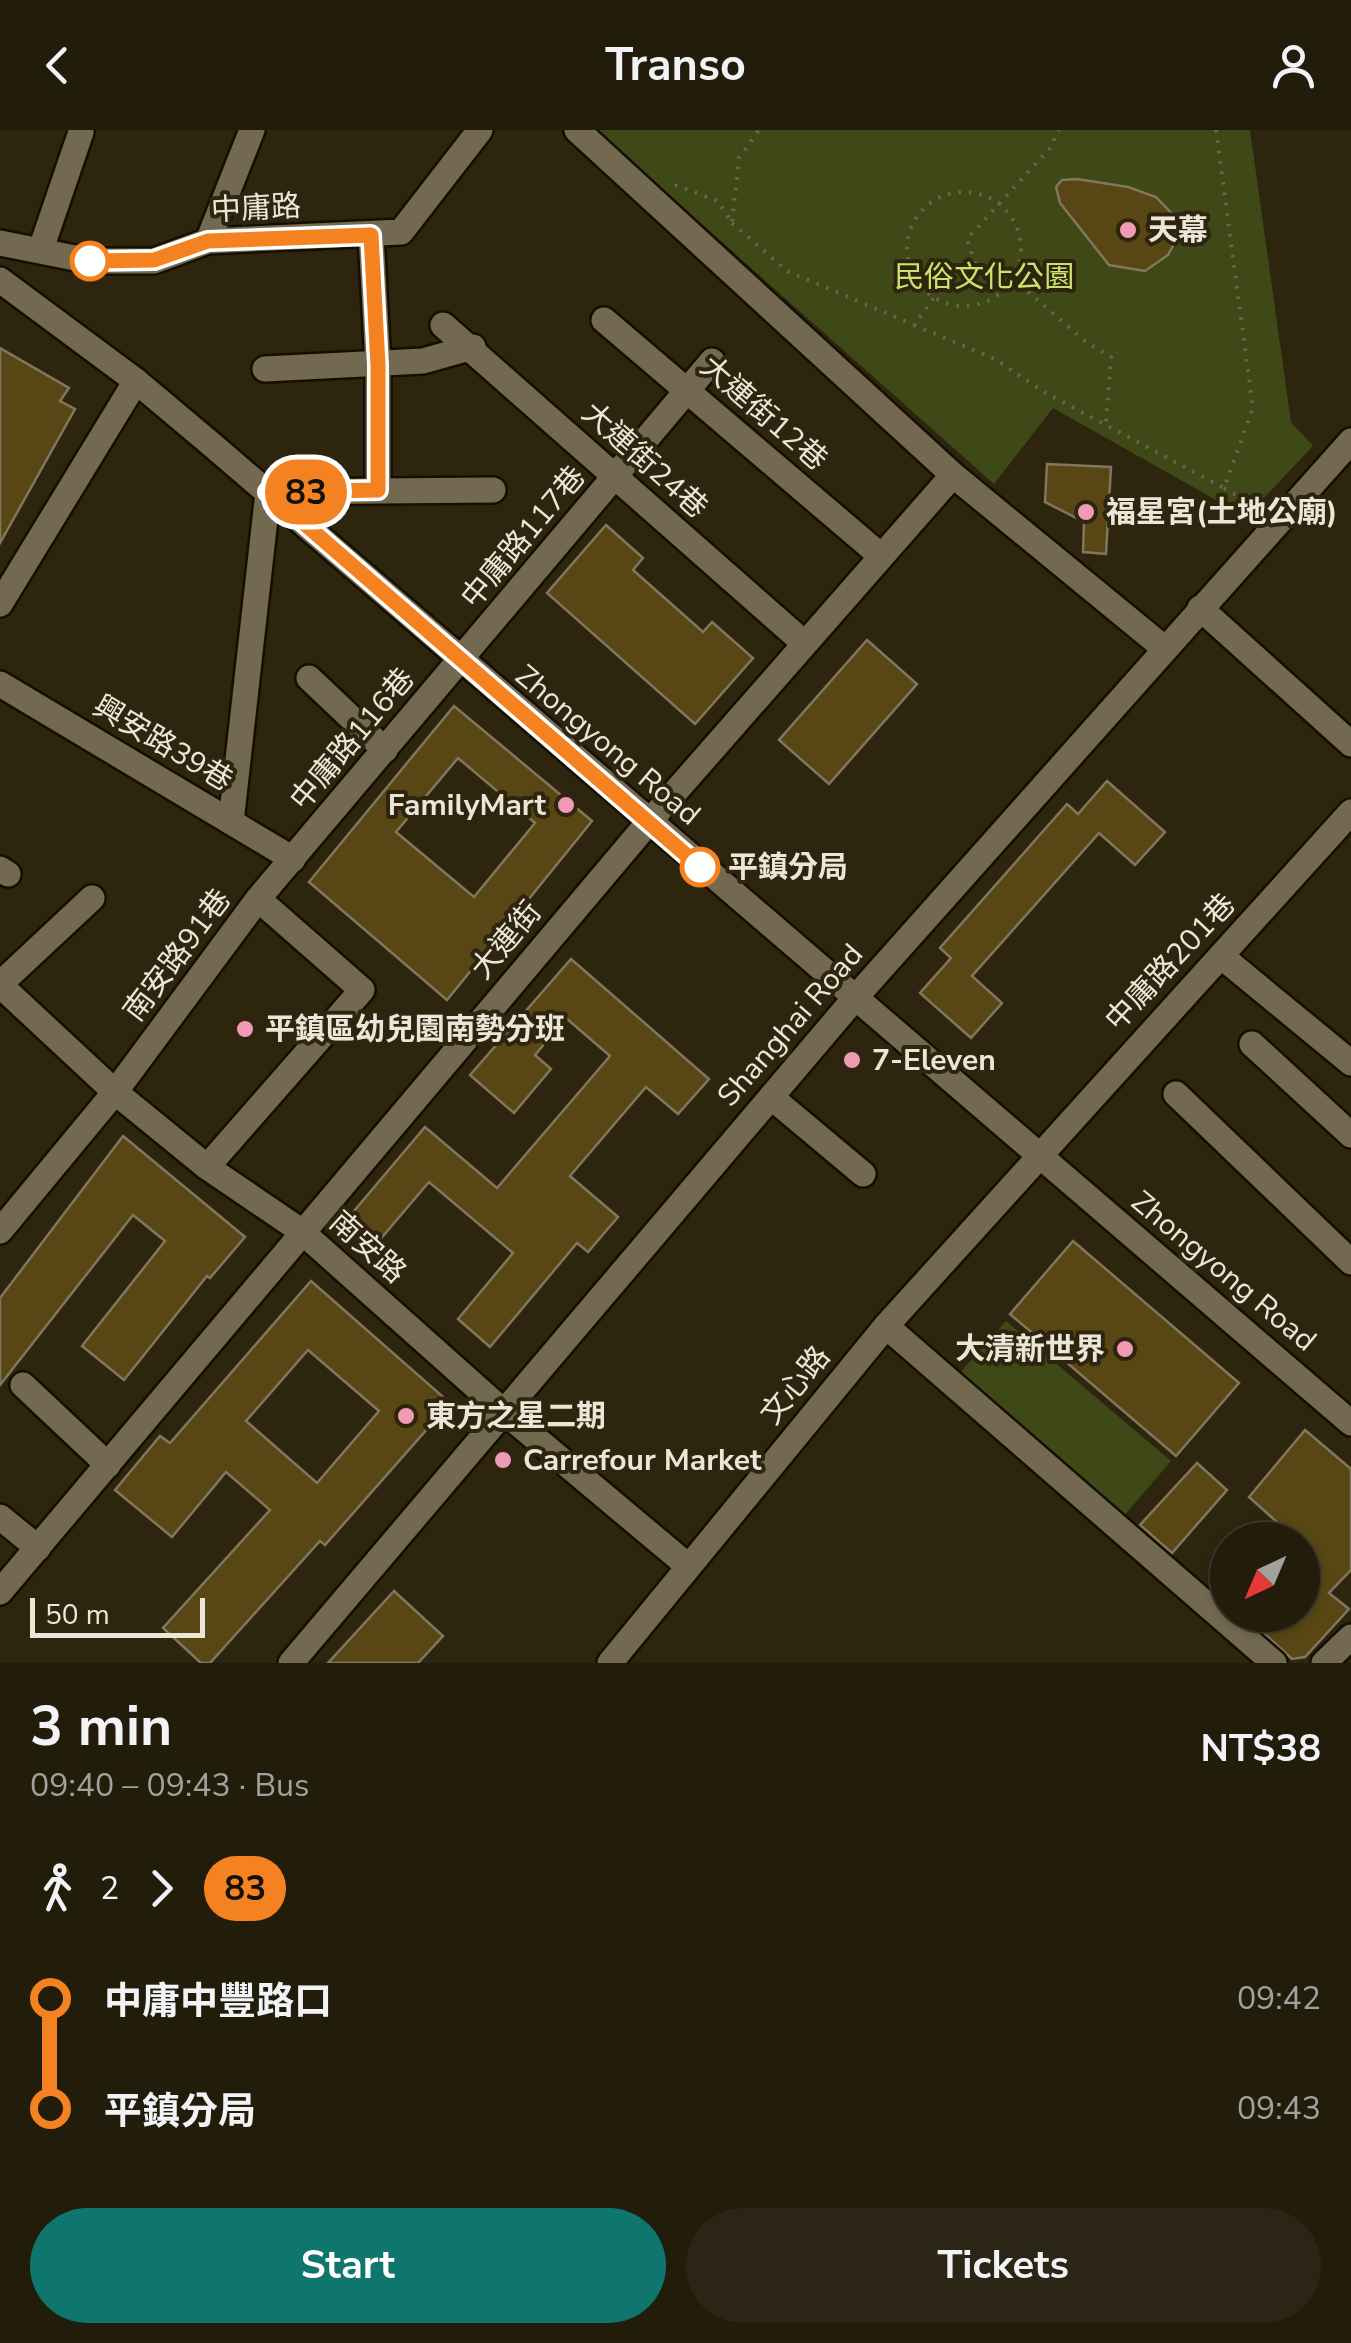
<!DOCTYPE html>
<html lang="en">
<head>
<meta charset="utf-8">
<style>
  body { margin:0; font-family:"Nunito Sans","Noto Sans TC",sans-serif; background:#2a2514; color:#f1f3f6; height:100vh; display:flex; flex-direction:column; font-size:38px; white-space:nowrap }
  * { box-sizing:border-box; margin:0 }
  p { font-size:32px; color:#a2a19d }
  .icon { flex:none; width:55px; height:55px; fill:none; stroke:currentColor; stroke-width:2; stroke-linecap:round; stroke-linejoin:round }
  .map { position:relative; height:1533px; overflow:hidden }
  .panel { display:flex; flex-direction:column; background:#221c0b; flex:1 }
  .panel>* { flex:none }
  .badge { padding:0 20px; border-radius:32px; font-size:35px; line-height:65px }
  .needle { width:65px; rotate:224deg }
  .controls { position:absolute; left:1210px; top:1392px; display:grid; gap:20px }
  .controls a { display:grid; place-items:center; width:110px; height:110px; border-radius:50%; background:#221c0b; box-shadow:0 2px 8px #0004,0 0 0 2px #3f3a2c; font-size:50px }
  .scale { position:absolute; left:30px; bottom:25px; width:175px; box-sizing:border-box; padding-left:10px; border:5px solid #ece6d9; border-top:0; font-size:28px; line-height:35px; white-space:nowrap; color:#ece6d9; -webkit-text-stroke:8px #2e250f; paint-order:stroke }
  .map>.badge { position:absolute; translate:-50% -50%; box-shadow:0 0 0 5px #fff }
  .legs { display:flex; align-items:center; gap:15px; height:110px; padding:0 30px; font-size:32px }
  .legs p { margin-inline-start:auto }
  .headline { display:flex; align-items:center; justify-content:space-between; height:170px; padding:0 30px }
  h1 { font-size:55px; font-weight:700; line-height:75px }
  .action { display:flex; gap:20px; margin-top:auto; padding:20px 30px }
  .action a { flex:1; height:115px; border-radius:60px; background:#0f766e; color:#fff; font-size:40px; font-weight:700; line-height:115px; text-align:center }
  .action a+a { background:#2a2514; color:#f1f3f6 }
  ul { padding:0 30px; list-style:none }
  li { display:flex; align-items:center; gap:35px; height:110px; font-size:38px }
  li i { display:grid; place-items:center; width:15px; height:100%; margin:0 12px; background:currentColor }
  li i::after { content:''; width:25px; height:25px; margin:-12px; border:8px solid; border-radius:50%; background:#221c0b }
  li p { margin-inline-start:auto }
  li:first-child i { background:linear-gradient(#0000 50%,currentColor 0) }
  li:last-child i { background:linear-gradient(currentColor 50%,#0000 0) }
  header { display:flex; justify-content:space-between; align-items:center; height:130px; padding:0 30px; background:#221c0b; font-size:45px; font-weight:700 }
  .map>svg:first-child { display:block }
  .green { fill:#3f4817 }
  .building { fill:#584615; stroke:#81775e; stroke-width:2.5; fill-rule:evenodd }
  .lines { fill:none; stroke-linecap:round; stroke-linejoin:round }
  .minor-casing { stroke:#160e00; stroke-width:30 }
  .path { stroke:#6c6451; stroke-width:4; stroke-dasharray:2.5 8; stroke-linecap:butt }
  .minor { stroke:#736951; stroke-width:25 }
  .line-1-casing { stroke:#fff; stroke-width:22 }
  .line-1 { stroke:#f58220; stroke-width:15 }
  .poi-dot { fill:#f09ab6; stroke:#2e250f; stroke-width:4 }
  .stop-1-dot { fill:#fff; stroke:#f58220; stroke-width:5 }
  .labels { text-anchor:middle; stroke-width:8; stroke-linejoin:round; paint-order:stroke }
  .street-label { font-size:30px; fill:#ece6d9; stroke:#2e250f }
  .poi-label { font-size:30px; font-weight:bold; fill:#ece6d9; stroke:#2e250f; text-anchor:start }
  .park-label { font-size:30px; fill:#cae36e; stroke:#2e250f }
  .stop-label { font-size:30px; font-weight:bold; fill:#ece6d9; stroke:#2e250f; text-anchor:start }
</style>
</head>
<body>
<header><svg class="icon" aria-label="back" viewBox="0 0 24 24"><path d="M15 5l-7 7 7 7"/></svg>Transo<svg class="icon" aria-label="person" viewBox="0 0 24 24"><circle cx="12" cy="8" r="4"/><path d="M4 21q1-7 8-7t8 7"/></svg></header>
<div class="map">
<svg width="1351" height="1533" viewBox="0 0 1351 1533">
  <rect width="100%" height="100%" fill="#2e250f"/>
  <g class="green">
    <path d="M596 0H1250L1291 292 1313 316 1246 387 1053 278 994 354Z"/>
    <path d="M1006 1191 1171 1331 1123 1387 958 1245Z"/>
  </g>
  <g class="building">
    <path d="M1077 49 1128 57 1156 67 1176 88 1175 112 1168 125 1145 141 1109 135 1060 73 1056 57 1062 50Z"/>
    <path d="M0 218 69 258 60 271 75 279 0 413Z"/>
    <path d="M1047 334 1111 337 1106 424 1083 422 1084 392 1045 372Z"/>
    <path d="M606 395 643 428 633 440 703 502 712 492 753 528 695 594 547 463Z"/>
    <path d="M867 510 917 554 829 654 779 610Z"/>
    <path d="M454 576 592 691 447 870 309 752ZM458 628 535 693 474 767 396 702Z"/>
    <path d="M1107 651 1165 702 1135 735 1099 703 972 846 1002 873 971 908 920 863 951 828 940 818 1067 674 1078 684Z"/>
    <path d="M571 829 709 949 678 984 646 957 570 1046 618 1087 588 1122 577 1113 490 1217 458 1189 513 1123 429 1052 372 1119 343 1094 425 997 497 1058 610 926 566 888 535 925 551 939 514 983 470 945Z"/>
    <path d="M123 1006 245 1107 210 1148 207 1146 124 1250 82 1216 165 1111 133 1085 0 1255V1168Z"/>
    <path d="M1073 1111 1239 1253 1176 1326 1010 1184Z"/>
    <path d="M311 1151 450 1273 325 1415 320 1411 210 1533H201L163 1498 270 1380 226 1342 172 1407 115 1360 160 1306 170 1313ZM308 1220 379 1281 317 1353 246 1291Z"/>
    <path d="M1305 1300 1351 1339V1440L1329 1463 1349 1479 1305 1527 1292 1529 1244 1485H1302V1410H1261L1277 1392 1249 1367Z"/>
    <path d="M1197 1333 1227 1360 1172 1423 1140 1395Z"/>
    <path d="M394 1461 443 1506 418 1533H328Z"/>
  </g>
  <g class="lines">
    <defs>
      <g id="minor">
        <path d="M577 0 953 345 1164 518"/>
        <path d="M371 105 378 235V360"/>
        <path d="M208 111 252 0"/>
        <path d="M0 113 90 131H154L208 111 401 102 480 0"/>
        <path d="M41 119 81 2"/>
        <path d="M0 150 136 251 211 314 1351 1293"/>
        <path d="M604 190 881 426"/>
        <path d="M443 195 804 513"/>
        <path d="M265 239 423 231 473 217"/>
        <path d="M0 474 136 251"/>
        <path d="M1200 478 1351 614"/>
        <path d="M309 548 385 620"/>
        <path d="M0 554 293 729"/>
        <path d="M231 692 268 362 493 360"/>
        <path d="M0 739 8 744"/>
        <path d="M1221 826 1351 933"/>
        <path d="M0 854 92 768"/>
        <path d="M0 855 115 962 207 1037 301 1101 503 1281 688 1436"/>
        <path d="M1252 914 1351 1005"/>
        <path d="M1176 964 1351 1132"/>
        <path d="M771 967 863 1044"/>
        <path d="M207 1037 362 860 258 769"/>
        <path d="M0 1101 115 962 258 769 712 231"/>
        <path d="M886 1196 1274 1533"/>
        <path d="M23 1255 108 1335"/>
        <path d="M0 1387 38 1418"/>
        <path d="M0 1462 648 693 953 345"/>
        <path d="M291 1533 855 868 1351 311"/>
        <path d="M610 1533 886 1196 1351 682"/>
        <path d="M1324 1533 1351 1507"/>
      </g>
    </defs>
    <use href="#minor" class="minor-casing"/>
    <g class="path">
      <path d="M675 55 718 71 732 93 739 28 759 0"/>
      <circle cx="964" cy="119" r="57"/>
      <path d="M732 93 787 141 914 195 941 158 956 156 977 139 967 109 1050 18 1059 0"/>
      <path d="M1012 148 1086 212 1111 227 1106 293"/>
      <path d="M914 195 995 229 1044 262 1224 358 1253 278 1216 0"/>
      <path d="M1224 358 1259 378"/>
    </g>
    <use href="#minor" class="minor"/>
  </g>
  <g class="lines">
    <defs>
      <path id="line-1" d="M90 131 154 130 208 111 371 105 378 235V360L268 362 700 737"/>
    </defs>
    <use href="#line-1" class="line-1-casing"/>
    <use href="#line-1" class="line-1"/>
  </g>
  <g class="poi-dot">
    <circle cx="1128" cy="100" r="10"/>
    <circle cx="1086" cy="382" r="10"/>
    <circle cx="566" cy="675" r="10"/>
    <circle cx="245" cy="899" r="10"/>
    <circle cx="852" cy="930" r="10"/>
    <circle cx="1125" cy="1219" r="10"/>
    <circle cx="406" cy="1286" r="10"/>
    <circle cx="503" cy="1330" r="10"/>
  </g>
  <g class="stop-1-dot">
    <circle cx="90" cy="131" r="18"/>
    <circle cx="700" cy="737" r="18"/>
  </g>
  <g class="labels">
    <g class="street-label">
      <text transform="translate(256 78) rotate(-3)" y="10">中庸路</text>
      <text transform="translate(764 283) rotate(41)" y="10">大連街12巷</text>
      <text transform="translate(645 330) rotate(42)" y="10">大連街24巷</text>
      <text transform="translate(523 407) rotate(-50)" y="10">中庸路117巷</text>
      <text transform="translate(352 609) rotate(-50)" y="10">中庸路116巷</text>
      <text transform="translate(163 613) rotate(31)" y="10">興安路39巷</text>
      <text transform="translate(608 615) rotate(40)" y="10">Zhongyong Road</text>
      <text transform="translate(506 810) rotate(-50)" y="10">大連街</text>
      <text transform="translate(177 825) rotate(-53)" y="10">南安路91巷</text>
      <text transform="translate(1170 832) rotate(-47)" y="10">中庸路201巷</text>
      <text transform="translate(790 895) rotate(-49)" y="10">Shanghai Road</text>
      <text transform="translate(368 1117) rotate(42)" y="10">南安路</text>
      <text transform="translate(1224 1141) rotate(40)" y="10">Zhongyong Road</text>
      <text transform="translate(795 1255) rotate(-51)" y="10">文心路</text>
    </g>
    <g class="poi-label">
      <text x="1148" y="110">天幕</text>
      <text x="1106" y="392">福星宮(土地公廟)</text>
      <text x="546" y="685" text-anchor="end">FamilyMart</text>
      <text x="265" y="909">平鎮區幼兒園南勢分班</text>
      <text x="872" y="940">7-Eleven</text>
      <text x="1105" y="1229" text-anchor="end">大清新世界</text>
      <text x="426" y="1296">東方之星二期</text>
      <text x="523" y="1340">Carrefour Market</text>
    </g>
    <g class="park-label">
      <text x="984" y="157">民俗文化公園</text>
    </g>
    <g class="stop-label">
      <text x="728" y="747">平鎮分局</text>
    </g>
  </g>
</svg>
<div class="controls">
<a><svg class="needle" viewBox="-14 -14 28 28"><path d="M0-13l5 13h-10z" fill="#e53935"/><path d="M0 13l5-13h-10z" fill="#a2a19d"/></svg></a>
</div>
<div class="scale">50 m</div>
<b class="badge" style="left:306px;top:362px;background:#f58220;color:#111">83</b>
</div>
<section class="panel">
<div class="headline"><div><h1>3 min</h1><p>09:40 – 09:43 · Bus</p></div><b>NT$38</b></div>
<div class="legs"><svg class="icon" aria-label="walk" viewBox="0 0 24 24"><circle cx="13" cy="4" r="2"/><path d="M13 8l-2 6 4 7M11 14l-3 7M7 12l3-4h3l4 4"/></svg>2<svg class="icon" aria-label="forward" viewBox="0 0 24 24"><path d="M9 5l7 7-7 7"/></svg><b class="badge" style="background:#f58220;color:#111">83</b></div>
<ul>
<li><i style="color:#f58220"></i><b>中庸中豐路口</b><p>09:42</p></li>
<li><i style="color:#f58220"></i><b>平鎮分局</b><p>09:43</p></li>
</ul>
<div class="action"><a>Start</a><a>Tickets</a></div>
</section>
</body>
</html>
